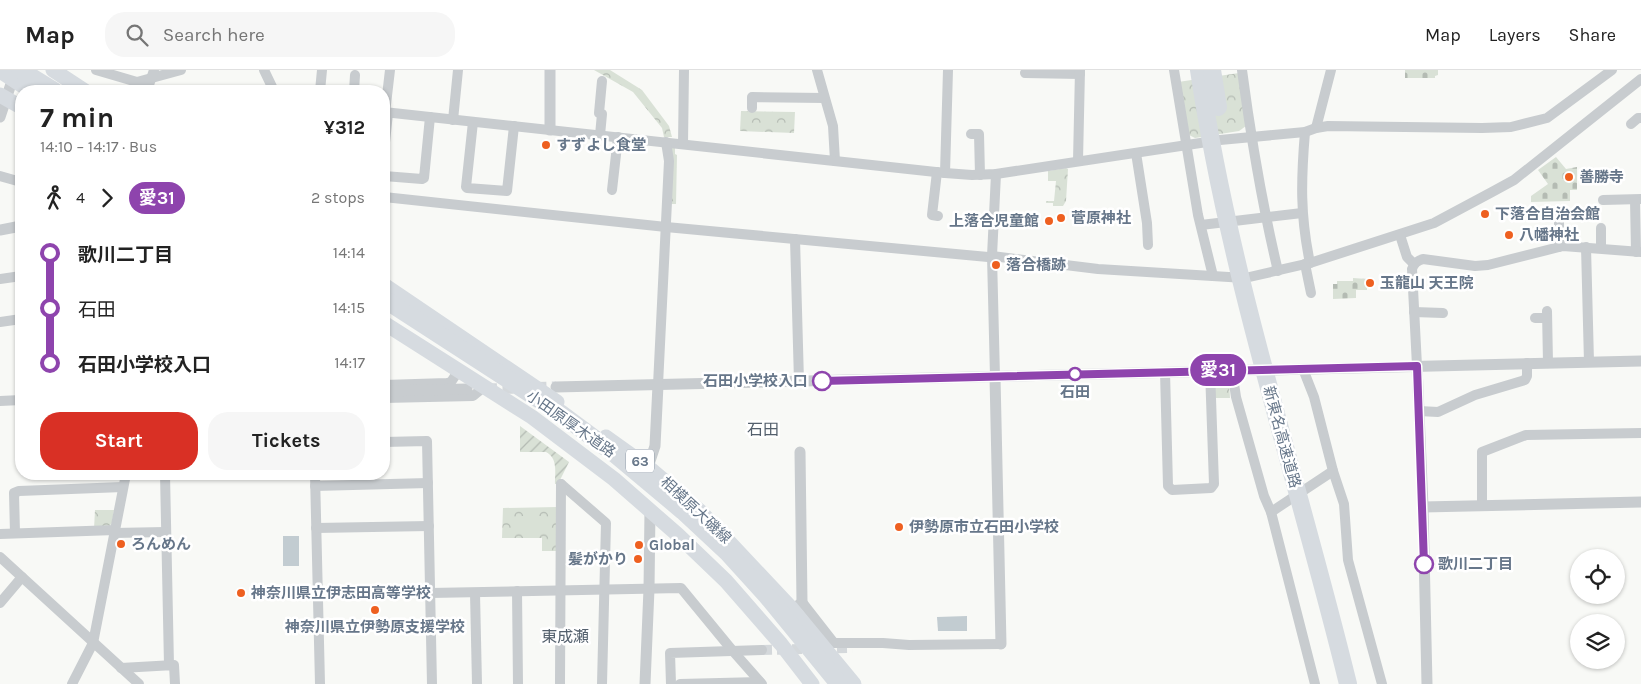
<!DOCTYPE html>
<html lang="en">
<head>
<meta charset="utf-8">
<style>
  body { margin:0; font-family:Karla,"Noto Sans JP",sans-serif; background:#f6f6f6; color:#222; height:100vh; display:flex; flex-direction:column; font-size:19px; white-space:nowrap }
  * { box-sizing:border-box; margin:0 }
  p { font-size:16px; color:#767676 }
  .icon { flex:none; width:28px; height:28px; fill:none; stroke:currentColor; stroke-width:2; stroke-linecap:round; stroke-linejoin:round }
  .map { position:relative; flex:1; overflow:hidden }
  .panel { position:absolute; left:15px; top:15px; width:375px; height:395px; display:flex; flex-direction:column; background:#fff; border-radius:20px; box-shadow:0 1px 4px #0004 }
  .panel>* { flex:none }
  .badge { padding:0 10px; border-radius:16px; font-size:18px; line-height:32px }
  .tools { position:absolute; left:1570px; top:479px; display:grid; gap:10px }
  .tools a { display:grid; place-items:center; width:55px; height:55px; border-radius:50%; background:#fff; box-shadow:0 1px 4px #0004; font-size:25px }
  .map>.badge { position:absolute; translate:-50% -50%; box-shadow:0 0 0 2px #fff }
  .legs { display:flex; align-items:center; gap:8px; height:55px; padding:0 25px; font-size:16px }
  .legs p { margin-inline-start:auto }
  .summary { display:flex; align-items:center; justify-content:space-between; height:85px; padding:0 25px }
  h1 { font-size:28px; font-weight:700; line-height:38px }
  .cta { display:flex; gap:10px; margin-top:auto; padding:10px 25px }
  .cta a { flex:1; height:58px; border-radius:20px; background:#d93025; color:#fff; font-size:20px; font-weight:700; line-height:58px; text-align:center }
  .cta a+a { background:#f6f6f6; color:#222 }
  ul { padding:0 25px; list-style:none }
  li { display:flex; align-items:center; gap:18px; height:55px; font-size:19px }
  li i { display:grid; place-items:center; width:8px; height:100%; margin:0 6px; background:currentColor }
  li i::after { content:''; width:12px; height:12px; margin:-6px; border:4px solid; border-radius:50%; background:#fff }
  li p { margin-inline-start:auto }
  li:first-child i { background:linear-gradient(#0000 50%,currentColor 0) }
  li:last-child i { background:linear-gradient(currentColor 50%,#0000 0) }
  header { display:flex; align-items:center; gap:30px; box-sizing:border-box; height:70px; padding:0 25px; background:#fff; border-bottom:1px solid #e0e0e0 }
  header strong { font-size:24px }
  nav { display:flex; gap:28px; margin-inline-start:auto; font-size:18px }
  .search { width:350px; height:45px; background:#f6f6f6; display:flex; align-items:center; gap:12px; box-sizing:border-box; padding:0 18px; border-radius:20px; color:#767676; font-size:19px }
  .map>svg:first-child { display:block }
  .cemetery { fill:url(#cemetery-stones) }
  .park { fill:url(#park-crowns) }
  .garden { fill:url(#garden-furrows) }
  .pitch { fill:#d9e1d6 }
  .water { fill:#c2ccd1 }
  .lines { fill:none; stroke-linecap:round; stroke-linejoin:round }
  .minor-tunnel { stroke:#d4d8db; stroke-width:10; stroke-dasharray:10 5; stroke-linecap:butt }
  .tertiary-tunnel { stroke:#d4d8db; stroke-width:11; stroke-dasharray:11 5.5; stroke-linecap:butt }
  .minor { stroke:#c8cccf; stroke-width:10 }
  .tertiary { stroke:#c8cccf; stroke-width:11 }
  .primary { stroke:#d6dbe0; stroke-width:15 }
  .motorway { stroke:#d6dbe0; stroke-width:18 }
  .line-1-casing { stroke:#fff; stroke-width:11 }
  .line-1 { stroke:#8e44ad; stroke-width:8 }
  .poi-dot { fill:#ee6020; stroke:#fff; stroke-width:2 }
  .stop-1-dot { fill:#fff; stroke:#8e44ad; stroke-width:2.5 }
  .labels { text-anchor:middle; stroke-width:5; stroke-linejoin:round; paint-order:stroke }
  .shield { fill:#fff; stroke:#949fac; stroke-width:1 }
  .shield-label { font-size:14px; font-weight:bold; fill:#667689 }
  .poi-label { font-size:15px; font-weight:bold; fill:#667689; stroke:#fff; text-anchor:start }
  .stop-label { font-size:15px; font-weight:bold; fill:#667689; stroke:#fff; text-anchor:end }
  .street-label { font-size:15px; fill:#667689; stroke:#fff }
  .neighbourhood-label { font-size:16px; fill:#54606d; stroke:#fff }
</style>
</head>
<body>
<header>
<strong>Map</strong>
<div class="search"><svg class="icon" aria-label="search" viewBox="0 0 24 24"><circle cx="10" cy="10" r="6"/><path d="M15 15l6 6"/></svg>Search here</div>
<nav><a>Map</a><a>Layers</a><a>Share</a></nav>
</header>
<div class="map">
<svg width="1641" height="614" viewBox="0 0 1641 614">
  <defs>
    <pattern id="cemetery-stones" width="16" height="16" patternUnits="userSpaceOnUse" patternTransform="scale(1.25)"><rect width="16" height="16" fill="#d9e1d6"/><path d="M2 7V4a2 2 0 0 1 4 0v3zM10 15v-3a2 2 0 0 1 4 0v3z" fill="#b4bbb3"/></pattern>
    <pattern id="park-crowns" width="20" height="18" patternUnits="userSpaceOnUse" patternTransform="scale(1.25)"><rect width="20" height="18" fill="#d9e1d6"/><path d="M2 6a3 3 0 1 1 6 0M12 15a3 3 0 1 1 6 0" fill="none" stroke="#b4bbb3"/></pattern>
    <pattern id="garden-furrows" width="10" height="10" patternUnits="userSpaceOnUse" patternTransform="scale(1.25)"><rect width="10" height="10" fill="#d9e1d6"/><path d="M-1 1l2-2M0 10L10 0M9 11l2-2" fill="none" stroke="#b4bbb3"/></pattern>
  </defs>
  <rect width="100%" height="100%" fill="#f8f9f6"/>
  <g class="cemetery">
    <path d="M1405 0H1438V5L1435 6V8H1405Z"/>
    <path d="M1556 87 1566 99 1577 97V120H1570V131L1531 132V126L1548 114 1538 100Z"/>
    <path d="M1353 208 1367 209V220H1356V228L1333 229V214H1337V211H1353Z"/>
  </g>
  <g class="park">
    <path d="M594 0H610L642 20 669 56 672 67H664L662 58 633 22Z"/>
    <path d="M1239 3 1246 56 1239 61 1195 68 1187 64 1178 12Z"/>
    <path d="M741 41 795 42 794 63 740 61Z"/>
    <path d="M670 76 675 77V84L677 85 676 134H670Z"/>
    <path d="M1066 98 1068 99 1066 131 1063 136H1053V133H1046V131H1054L1056 111H1048V101Z"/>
    <path d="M1227 304 1229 313 1230 328H1215L1214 307Z"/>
    <path d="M557 437V481H542V468H502L503 438Z"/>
    <path d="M95 440H114L112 453 107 459H94Z"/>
  </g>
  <path class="garden" d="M520 356 569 392 558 414H555C555 403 558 388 546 382H520Z"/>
  <rect class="pitch" x="517" y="446" width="26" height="12"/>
  <g class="water">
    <rect x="283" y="466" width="16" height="30"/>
    <path d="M967 546V561H938L937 547Z"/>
  </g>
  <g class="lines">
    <path class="minor-tunnel" d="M762 580 852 578"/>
    <path class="tertiary-tunnel" d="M486 319 556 317"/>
    <g class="minor">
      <path d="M96 0 137 12 181 0"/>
      <path d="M264 0 274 21"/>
      <path d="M817 0 833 56 835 91"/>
      <path d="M1174 0 1198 145 1213 206"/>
      <path d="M1242 0C1251 68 1262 134 1278 201"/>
      <path d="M1025 3 1080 4"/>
      <path d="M147 21 154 0"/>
      <path d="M320 21 322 0"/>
      <path d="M354 21 355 5"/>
      <path d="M752 38V27L824 28"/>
      <path d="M384 42 945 103 972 105 996 104 1220 70 1305 62 1316 58 1328 56 1482 58 1511 57 1547 48 1612 0"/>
      <path d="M385 43 390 0"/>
      <path d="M453 50 458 0"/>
      <path d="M473 52 466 117 467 118 507 121 514 56"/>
      <path d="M1631 54 1638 48H1641"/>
      <path d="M1316 58 1331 0"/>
      <path d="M1305 62C1301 110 1300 145 1310 193"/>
      <path d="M971 64H979L980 105"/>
      <path d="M600 65 602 44 599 43 602 11"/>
      <path d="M683 74 684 0"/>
      <path d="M384 82 388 43"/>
      <path d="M1136 83 1147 153 1148 175"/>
      <path d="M1078 91 1080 0"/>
      <path d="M937 102 932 145 938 146"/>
      <path d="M945 103 948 0"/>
      <path d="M0 106 21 112"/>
      <path d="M384 106 422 109 424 108 430 47"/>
      <path d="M612 120 618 67"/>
      <path d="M384 127 666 157 988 187 992 186 1098 199 1245 208 1310 193 1434 153 1492 122 1514 110 1641 9"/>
      <path d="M1603 130 1641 129"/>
      <path d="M1635 130 1636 182"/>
      <path d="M1201 155 1302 143"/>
      <path d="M1400 165 1407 187 1414 194"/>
      <path d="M795 169 799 311"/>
      <path d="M1559 177V145"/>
      <path d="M1586 177 1589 292"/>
      <path d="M1601 178V158"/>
      <path d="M1305 194 1311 223"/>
      <path d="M0 209 21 206"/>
      <path d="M1547 241 1548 293"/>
      <path d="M1414 242 1443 243"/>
      <path d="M1535 248H1547"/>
      <path d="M0 252 21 249"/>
      <path d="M1417 296 1412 199C1414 193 1417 191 1423 189L1475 196 1488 195 1563 176 1641 182"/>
      <path d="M1303 299 1314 327 1333 401 1344 434 1348 490 1382 614"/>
      <path d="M1232 300 1236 327 1264 426 1271 442 1315 614"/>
      <path d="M1165 302 1168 416 1172 420 1211 418 1214 414 1210 300"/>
      <path d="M995 307 992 186 996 104"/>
      <path d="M384 315 447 313 451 312 459 300"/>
      <path d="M658 315 669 91 666 72"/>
      <path d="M384 328 473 326 484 317"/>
      <path d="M0 331 21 330"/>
      <path d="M1419 341 1438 342 1475 325 1525 310 1527 306V293"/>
      <path d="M384 372 427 371 432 614"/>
      <path d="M165 404 169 595"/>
      <path d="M315 404 320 614"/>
      <path d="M561 414 606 453 602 614"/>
      <path d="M315 416 428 413"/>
      <path d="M1482 436V382L1526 365 1641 363"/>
      <path d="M1271 442 1333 401"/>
      <path d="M316 458 429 456"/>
      <path d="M15 463 14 423 19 421 123 417"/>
      <path d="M114 463 165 462"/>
      <path d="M0 464 115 460"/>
      <path d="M0 487 139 614"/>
      <path d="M517 521 518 614"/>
      <path d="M430 523 681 518 732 580 762 614"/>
      <path d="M475 523 477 614"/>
      <path d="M0 533 22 507"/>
      <path d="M795 537 802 532 834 573"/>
      <path d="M834 573H883L909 575 1001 574"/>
      <path d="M121 598 174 595 175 614"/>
      <path d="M72 614 93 573 126 404"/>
      <path d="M560 614 561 414"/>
      <path d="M671 614 670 583 762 580"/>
      <path d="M680 614 760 612"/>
    </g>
    <g class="tertiary">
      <path d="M0 47 15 2"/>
      <path d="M550 60V0"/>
      <path d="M0 160 21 156"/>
      <path d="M1417 296 1423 437 1427 614"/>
      <path d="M995 307 1001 574"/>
      <path d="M556 317 1641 291"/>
      <path d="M384 321 467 319"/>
      <path d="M800 382 802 532"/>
      <path d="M648 397 655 376 658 315"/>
      <path d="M1423 437 1641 432"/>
      <path d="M645 614 649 519 650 440"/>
    </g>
    <g class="primary">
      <path d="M53 0 85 21"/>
      <path d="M0 25 21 37"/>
      <path d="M384 215 557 332"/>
      <path d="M384 253 532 347 614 409 678 465 726 511 781 574 812 614"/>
      <path d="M606 367 648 397 701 442 792 539 854 614"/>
    </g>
    <g class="motorway">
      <path d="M1 0 27 17"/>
      <path d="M20 0 54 21"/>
      <path d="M1199 0C1230 209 1298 409 1348 614"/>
      <path d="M1212 0 1218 37"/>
      <path d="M384 229 560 343 615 384 683 441 728 483 767 526 839 614"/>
    </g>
  </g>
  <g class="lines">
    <defs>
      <path id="line-1" d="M822 311 1417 296 1424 494"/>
    </defs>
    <use href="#line-1" class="line-1-casing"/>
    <use href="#line-1" class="line-1"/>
  </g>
  <g class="poi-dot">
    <circle cx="546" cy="75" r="5"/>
    <circle cx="1569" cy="107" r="5"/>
    <circle cx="1485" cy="144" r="5"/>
    <circle cx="1061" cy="148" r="5"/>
    <circle cx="1049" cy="151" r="5"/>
    <circle cx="1509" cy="165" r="5"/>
    <circle cx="996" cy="195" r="5"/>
    <circle cx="1370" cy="213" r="5"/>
    <circle cx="899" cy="457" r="5"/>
    <circle cx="121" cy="474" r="5"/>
    <circle cx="639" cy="475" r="5"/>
    <circle cx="638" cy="489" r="5"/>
    <circle cx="241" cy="523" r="5"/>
    <circle cx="375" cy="540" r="5"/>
  </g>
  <g class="stop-1-dot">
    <circle cx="1075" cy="304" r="6"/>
    <circle cx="822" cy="311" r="9"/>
    <circle cx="1424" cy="494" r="9"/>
  </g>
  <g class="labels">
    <rect class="shield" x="626" y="379.5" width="28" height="23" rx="4"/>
    <g class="shield-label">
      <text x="640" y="396">63</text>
    </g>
    <g class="poi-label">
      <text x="556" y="80">すずよし食堂</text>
      <text x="1579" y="112">善勝寺</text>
      <text x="1495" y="149">下落合自治会館</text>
      <text x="1071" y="153">菅原神社</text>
      <text x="1039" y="156" text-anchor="end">上落合児童館</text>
      <text x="1519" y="170">八幡神社</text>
      <text x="1006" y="200">落合橋跡</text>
      <text x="1380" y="218">玉龍山 天王院</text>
      <text x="909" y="462">伊勢原市立石田小学校</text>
      <text x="131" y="479">ろんめん</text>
      <text x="649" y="480">Global</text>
      <text x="628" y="494" text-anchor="end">髪がかり</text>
      <text x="251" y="528">神奈川県立伊志田高等学校</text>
      <text x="375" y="562" text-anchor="middle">神奈川県立伊勢原支援学校</text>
    </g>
    <g class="stop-label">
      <text x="808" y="316">石田小学校入口</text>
      <text x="1075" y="327" text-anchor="middle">石田</text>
      <text x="1438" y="499" text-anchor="start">歌川二丁目</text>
    </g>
    <g class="street-label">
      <text transform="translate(571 354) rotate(35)" y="5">小田原厚木道路</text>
      <text transform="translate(1282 367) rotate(75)" y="5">新東名高速道路</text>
      <text transform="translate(696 440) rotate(43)" y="5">相模原大磯線</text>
    </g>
    <g class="neighbourhood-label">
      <text x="763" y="365">石田</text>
      <text x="565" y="572">東成瀬</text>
    </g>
  </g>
</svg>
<div class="tools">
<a><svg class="icon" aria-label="locate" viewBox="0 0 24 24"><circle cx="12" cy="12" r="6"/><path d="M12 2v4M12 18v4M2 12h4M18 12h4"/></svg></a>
<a><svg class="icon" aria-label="layers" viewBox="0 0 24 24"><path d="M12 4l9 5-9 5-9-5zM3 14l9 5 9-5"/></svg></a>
</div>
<b class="badge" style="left:1218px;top:300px;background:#8e44ad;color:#fff">愛31</b>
<section class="panel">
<div class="summary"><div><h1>7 min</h1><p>14:10 – 14:17 · Bus</p></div><b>¥312</b></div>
<div class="legs"><svg class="icon" aria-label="walk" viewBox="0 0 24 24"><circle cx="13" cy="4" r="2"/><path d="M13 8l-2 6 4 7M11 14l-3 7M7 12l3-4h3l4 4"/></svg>4<svg class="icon" aria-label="forward" viewBox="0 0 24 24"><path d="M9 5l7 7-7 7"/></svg><b class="badge" style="background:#8e44ad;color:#fff">愛31</b><p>2 stops</p></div>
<ul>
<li><i style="color:#8e44ad"></i><b>歌川二丁目</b><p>14:14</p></li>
<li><i style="color:#8e44ad"></i><span>石田</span><p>14:15</p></li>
<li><i style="color:#8e44ad"></i><b>石田小学校入口</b><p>14:17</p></li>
</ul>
<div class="cta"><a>Start</a><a>Tickets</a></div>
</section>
</div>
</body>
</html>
